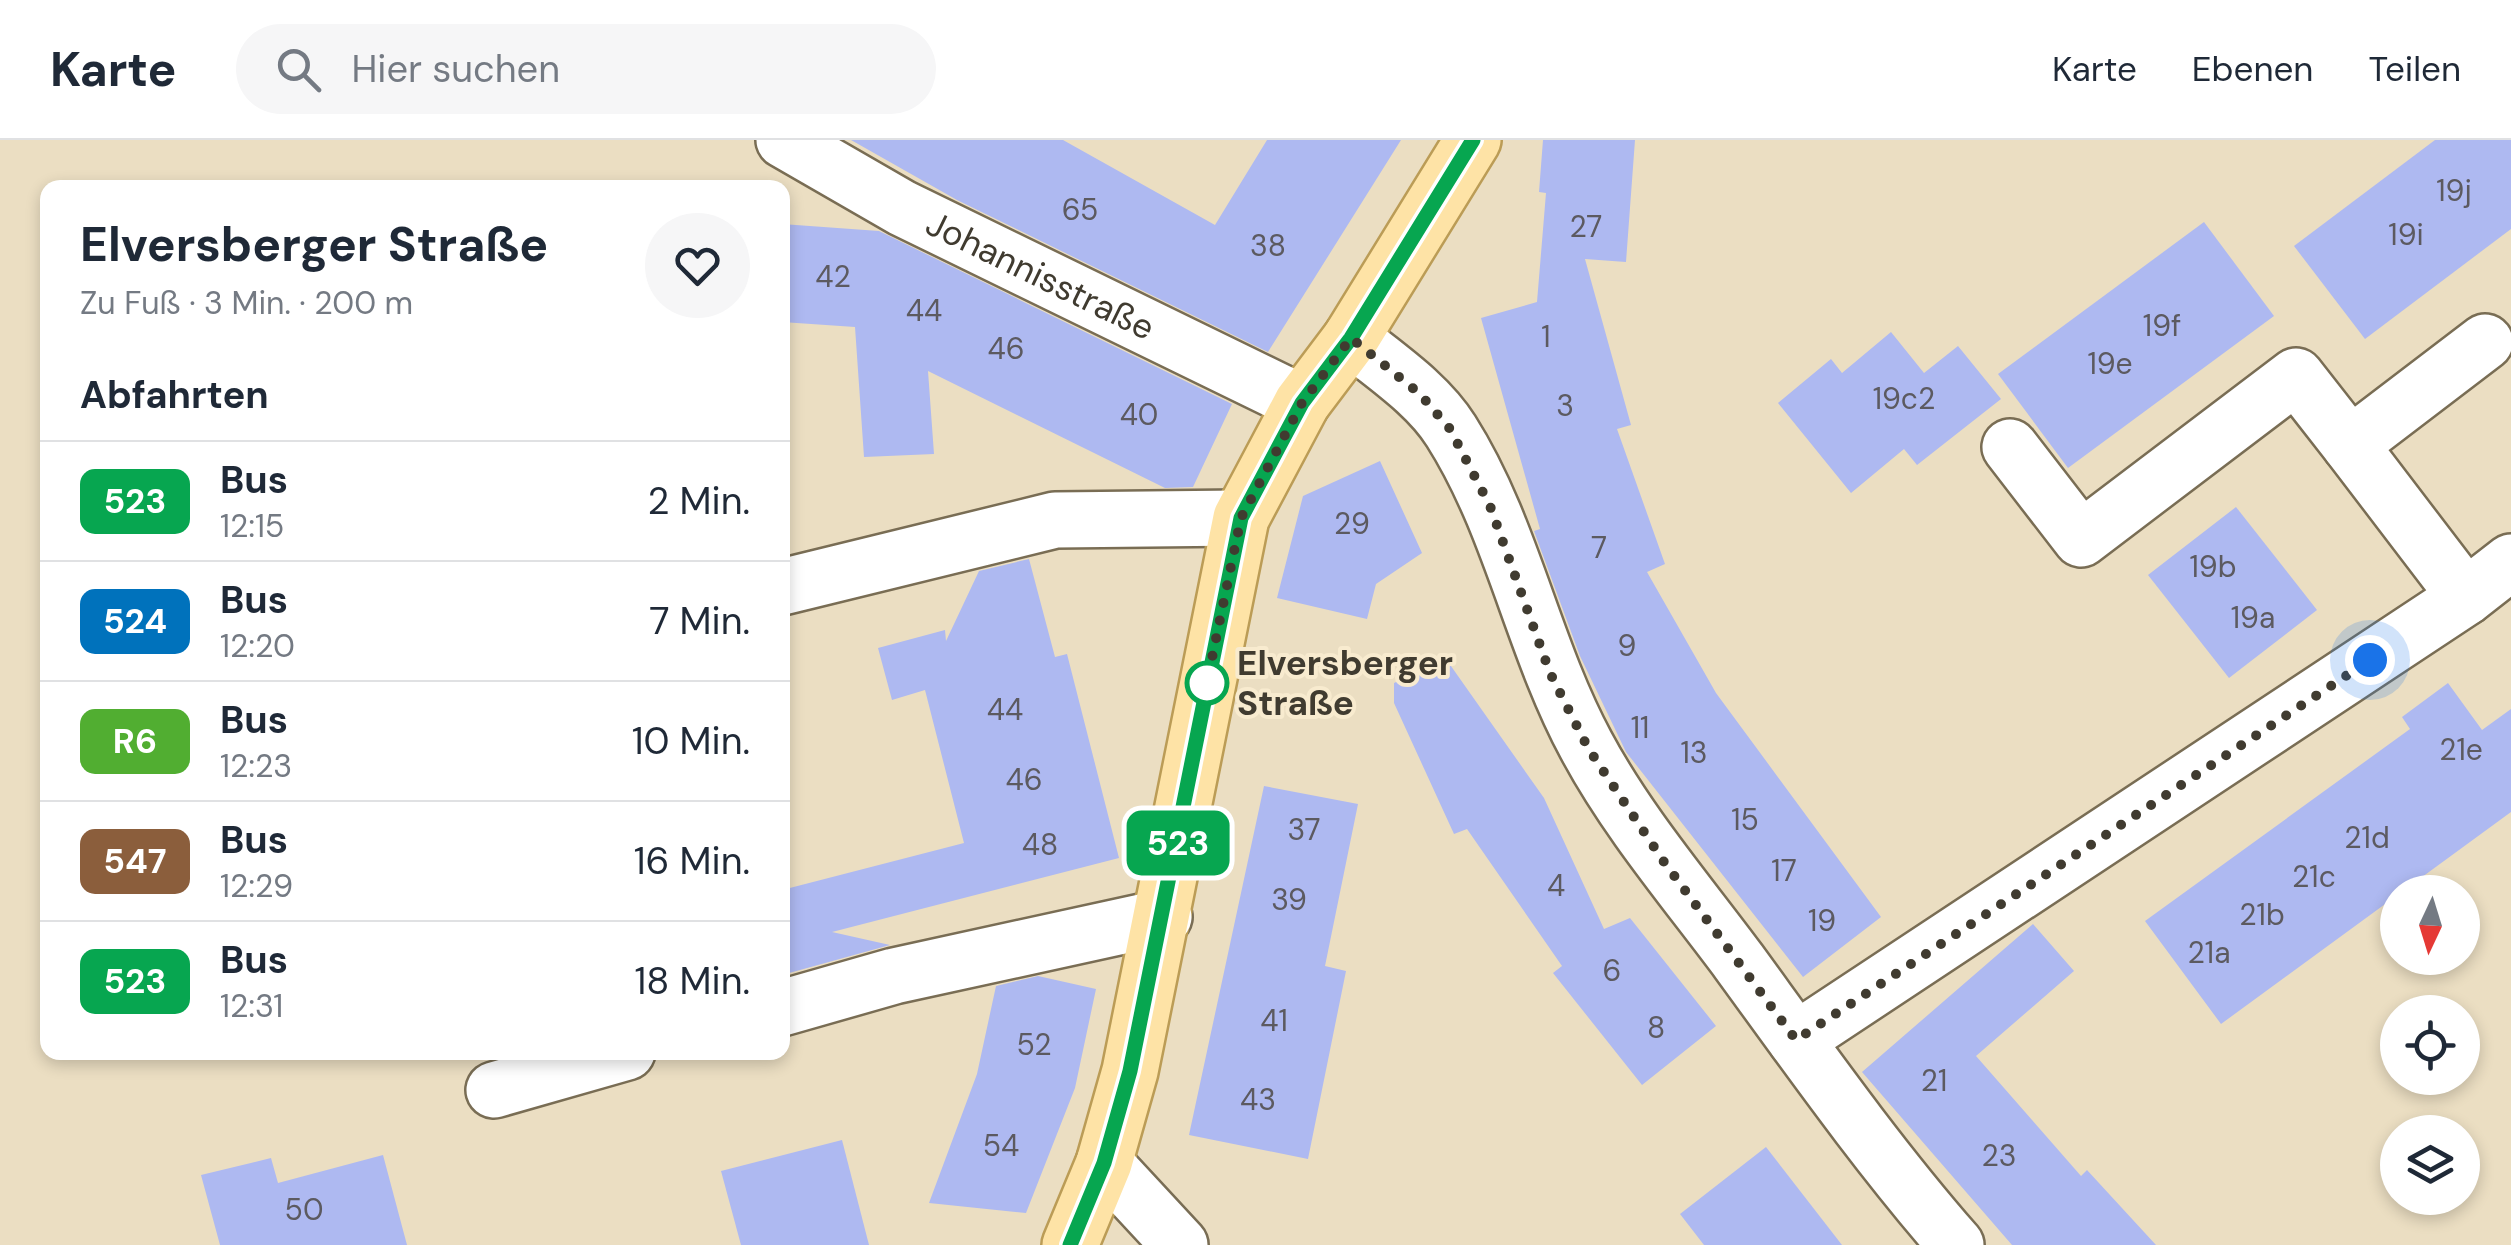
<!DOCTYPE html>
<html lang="de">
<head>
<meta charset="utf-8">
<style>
  body { margin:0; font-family:"DM Sans",sans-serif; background:#f6f6f7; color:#1f2937; height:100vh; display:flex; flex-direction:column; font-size:38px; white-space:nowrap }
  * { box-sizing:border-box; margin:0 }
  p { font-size:32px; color:#747a83 }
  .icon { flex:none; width:55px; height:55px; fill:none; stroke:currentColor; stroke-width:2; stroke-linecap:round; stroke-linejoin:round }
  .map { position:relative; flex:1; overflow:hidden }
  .details { position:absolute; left:40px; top:40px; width:750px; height:880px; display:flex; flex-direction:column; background:#fff; border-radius:20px; box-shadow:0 5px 15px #0003 }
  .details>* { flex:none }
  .badge { padding:0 20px; border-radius:15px; font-size:35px; line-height:65px }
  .needle { width:65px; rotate:184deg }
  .fabs { position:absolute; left:2380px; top:735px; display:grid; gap:20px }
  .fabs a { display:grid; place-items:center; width:100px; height:100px; border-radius:50%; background:#fff; box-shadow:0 5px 15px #0003; font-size:50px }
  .you { position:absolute; width:50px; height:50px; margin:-25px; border:8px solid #fff; border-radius:50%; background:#1a73e8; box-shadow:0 0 0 15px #1a73e833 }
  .map>.badge { position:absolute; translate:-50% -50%; box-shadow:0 0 0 5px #fff }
  h2 { padding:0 40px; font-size:38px; line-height:90px }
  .round { display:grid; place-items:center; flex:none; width:105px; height:105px; border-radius:52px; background:#f6f6f7 }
  .head { display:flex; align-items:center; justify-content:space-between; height:170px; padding:0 40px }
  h1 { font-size:48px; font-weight:700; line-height:75px }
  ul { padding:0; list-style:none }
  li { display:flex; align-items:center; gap:30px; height:120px; padding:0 40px; border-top:2px solid #e0e1e3 }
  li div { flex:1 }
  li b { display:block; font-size:38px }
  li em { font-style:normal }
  li .badge { min-width:110px; font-weight:700; text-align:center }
  header { display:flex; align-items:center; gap:60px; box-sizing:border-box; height:140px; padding:0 50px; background:#fff; border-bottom:2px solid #e0e1e3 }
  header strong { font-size:48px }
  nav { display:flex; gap:55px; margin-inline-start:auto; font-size:35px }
  .search { width:700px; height:90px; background:#f6f6f7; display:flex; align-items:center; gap:25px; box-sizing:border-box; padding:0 35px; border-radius:55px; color:#747a83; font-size:38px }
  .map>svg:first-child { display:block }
  .building { fill:#aeb9f1 }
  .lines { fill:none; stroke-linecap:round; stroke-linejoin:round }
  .minor-casing { stroke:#796d54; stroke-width:60 }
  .major-casing { stroke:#bb9c56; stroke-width:60 }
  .minor { stroke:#fff; stroke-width:55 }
  .major { stroke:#fee3a6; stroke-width:55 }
  .line-casing { stroke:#fff; stroke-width:22 }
  .line { stroke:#07a650; stroke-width:15 }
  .walk { stroke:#403b30; stroke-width:10; stroke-dasharray:0 18 }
  .stop-dot { fill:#fff; stroke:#07a650; stroke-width:5 }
  .labels { text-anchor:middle; stroke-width:8; stroke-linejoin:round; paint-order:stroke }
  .number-label { font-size:30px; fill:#5c5a60 }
  .street-label { font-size:35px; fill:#403b30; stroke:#f8ebcf }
  .stop-label { font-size:35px; font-weight:bold; fill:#403b30; stroke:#f8ebcf; text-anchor:start }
</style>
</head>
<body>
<header>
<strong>Karte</strong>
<div class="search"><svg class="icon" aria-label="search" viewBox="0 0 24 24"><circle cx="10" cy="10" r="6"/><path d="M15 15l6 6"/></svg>Hier suchen</div>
<nav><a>Karte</a><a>Ebenen</a><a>Teilen</a></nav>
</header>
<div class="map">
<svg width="2511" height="1105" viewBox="0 0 2511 1105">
  <rect width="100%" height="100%" fill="#ebdec2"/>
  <g class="building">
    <path d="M851 0H1063L1215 85 1267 0H1401L1268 212 957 60Z"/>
    <path d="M1543 0H1635L1626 122 1585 119 1631 285 1617 289 1665 424 1647 432 1716 553 1881 777 1803 837 1626 612 1580 516 1534 391 1540 389 1481 178 1537 162 1546 53 1539 52Z"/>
    <path d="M2435 0H2511V89L2365 199 2294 106Z"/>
    <path d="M2204 82 2274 176 2068 328 1998 234Z"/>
    <path d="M782 84 879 91 1232 264 1193 347 1165 348 928 231 934 314 864 317 855 187 782 182Z"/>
    <path d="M1891 192 1924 233 1958 206 2001 259 1917 325 1904 309 1851 353 1778 263 1831 219 1842 233Z"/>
    <path d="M1380 321 1422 413 1376 444 1367 479 1277 458 1303 356Z"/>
    <path d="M2236 367 2317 470 2229 538 2148 435Z"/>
    <path d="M1029 419 1055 517 1067 514 1119 718 832 792 890 805 782 835V750L964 703 925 550 892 560 878 508 945 490 946 501 979 431Z"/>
    <path d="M1446 519 1544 658 1604 789 1630 778 1716 886 1642 945 1553 833 1562 826 1467 689 1454 694 1394 563V543Z"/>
    <path d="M2448 543 2482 590 2511 569V672L2221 884 2145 781 2410 589 2402 577Z"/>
    <path d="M1264 646 1358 664 1325 826 1346 831 1308 1019 1189 995Z"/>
    <path d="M2033 784 2074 831 1976 916 2081 1036 2087 1030 2156 1105H2012L1862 932Z"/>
    <path d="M1038 836 1096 849 1075 948 1026 1073 929 1063 977 934 996 846Z"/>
    <path d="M842 1000 869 1105H741L721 1031Z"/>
    <path d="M1766 1007 1842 1105H1704L1680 1074Z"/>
    <path d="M383 1015 407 1105H220L201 1035 271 1018 278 1043Z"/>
  </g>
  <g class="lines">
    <defs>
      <g id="minor">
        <path id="s1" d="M784 0 902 68 1302 263"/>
        <path d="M1351 198C1385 226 1427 253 1451 291 1512 387 1532 505 1586 605 1627 682 1687 752 1739 822 1809 918 1878 1016 1956 1105"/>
        <path d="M2010 307 2081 399 2296 236 2350 305"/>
        <path d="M782 447 1055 380 1241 378"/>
        <path d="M2466 457 2350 305 2485 202"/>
        <path d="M782 868 894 836 1164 777"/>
        <path d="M1796 900 2466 457 2511 422"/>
        <path d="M494 950 627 912"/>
        <path d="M1104 1023 1180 1105"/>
      </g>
      <path id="major" d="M1070 1105 1104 1023 1130 931 1241 378 1302 263 1351 198 1473 0"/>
    </defs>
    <use href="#minor" class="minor-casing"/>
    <use href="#major" class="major-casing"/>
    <use href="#minor" class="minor"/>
    <use href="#major" class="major"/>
  </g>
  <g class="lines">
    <defs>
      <path id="line" d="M1070 1105 1104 1023 1130 931 1241 378 1302 263 1351 198 1473 0"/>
    </defs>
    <use href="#line" class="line-casing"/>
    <use href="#line" class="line"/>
    <path class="walk" d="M1207 543 1206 547 1241 378 1302 263 1351 198 1420 254 1450 289 1490 366 1550 533 1588 608 1664 722 1796 900 2370 520"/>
  </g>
  <circle class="stop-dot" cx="1207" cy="543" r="20"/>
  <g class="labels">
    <g class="number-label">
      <text x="2454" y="61">19j</text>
      <text x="1080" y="80">65</text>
      <text x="1586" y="97">27</text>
      <text x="2406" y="105">19i</text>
      <text x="1268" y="116">38</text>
      <text x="833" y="147">42</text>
      <text x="924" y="181">44</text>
      <text x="2162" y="196">19f</text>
      <text x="1546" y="207">1</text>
      <text x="1006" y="219">46</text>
      <text x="2110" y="234">19e</text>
      <text x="1904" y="269">19c2</text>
      <text x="1565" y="276">3</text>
      <text x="1139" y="285">40</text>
      <text x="1352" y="394">29</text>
      <text x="1599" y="418">7</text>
      <text x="2213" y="437">19b</text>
      <text x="2253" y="488">19a</text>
      <text x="1627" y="516">9</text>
      <text x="1005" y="580">44</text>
      <text x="1640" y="598">11</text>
      <text x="2461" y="620">21e</text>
      <text x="1694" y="623">13</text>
      <text x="1024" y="650">46</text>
      <text x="1745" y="690">15</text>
      <text x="1304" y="700">37</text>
      <text x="2367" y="708">21d</text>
      <text x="1040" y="715">48</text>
      <text x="1784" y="741">17</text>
      <text x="2314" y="747">21c</text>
      <text x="1556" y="756">4</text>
      <text x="1289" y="770">39</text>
      <text x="2262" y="785">21b</text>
      <text x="1822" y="791">19</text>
      <text x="2209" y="823">21a</text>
      <text x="1612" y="841">6</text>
      <text x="1274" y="891">41</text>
      <text x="1656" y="898">8</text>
      <text x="1034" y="915">52</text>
      <text x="1934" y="951">21</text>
      <text x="1258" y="970">43</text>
      <text x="1001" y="1016">54</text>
      <text x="1999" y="1026">23</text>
      <text x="304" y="1080">50</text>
    </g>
    <g class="street-label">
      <text dy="12" stroke="none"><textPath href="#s1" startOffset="290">Johannisstraße</textPath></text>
    </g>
    <g class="stop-label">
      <text x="1237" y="535">Elversberger<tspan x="1237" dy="40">Straße</tspan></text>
    </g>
  </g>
</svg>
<div class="fabs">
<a><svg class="needle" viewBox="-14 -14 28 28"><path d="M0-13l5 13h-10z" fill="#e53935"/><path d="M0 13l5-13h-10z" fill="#747a83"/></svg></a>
<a><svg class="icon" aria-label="locate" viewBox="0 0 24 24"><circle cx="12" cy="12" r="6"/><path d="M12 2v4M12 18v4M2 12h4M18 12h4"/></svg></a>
<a><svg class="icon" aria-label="layers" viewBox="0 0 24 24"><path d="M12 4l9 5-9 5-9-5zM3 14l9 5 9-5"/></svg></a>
</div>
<div class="you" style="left:2370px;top:520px"></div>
<b class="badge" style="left:1178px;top:703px;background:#07a650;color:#fff">523</b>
<section class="details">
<div class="head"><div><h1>Elversberger Straße</h1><p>Zu Fuß · 3 Min. · 200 m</p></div><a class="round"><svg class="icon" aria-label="heart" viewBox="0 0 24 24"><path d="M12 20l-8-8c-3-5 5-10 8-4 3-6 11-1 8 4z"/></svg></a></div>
<h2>Abfahrten</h2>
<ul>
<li><span class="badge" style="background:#07a650;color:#fff">523</span><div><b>Bus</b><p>12:15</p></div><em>2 Min.</em></li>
<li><span class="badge" style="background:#0072bc;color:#fff">524</span><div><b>Bus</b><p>12:20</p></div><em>7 Min.</em></li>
<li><span class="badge" style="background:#51ae31;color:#fff">R6</span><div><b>Bus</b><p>12:23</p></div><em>10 Min.</em></li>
<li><span class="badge" style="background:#8b5e3c;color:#fff">547</span><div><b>Bus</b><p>12:29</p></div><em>16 Min.</em></li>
<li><span class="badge" style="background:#07a650;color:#fff">523</span><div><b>Bus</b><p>12:31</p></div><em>18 Min.</em></li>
</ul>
</section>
</div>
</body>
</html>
